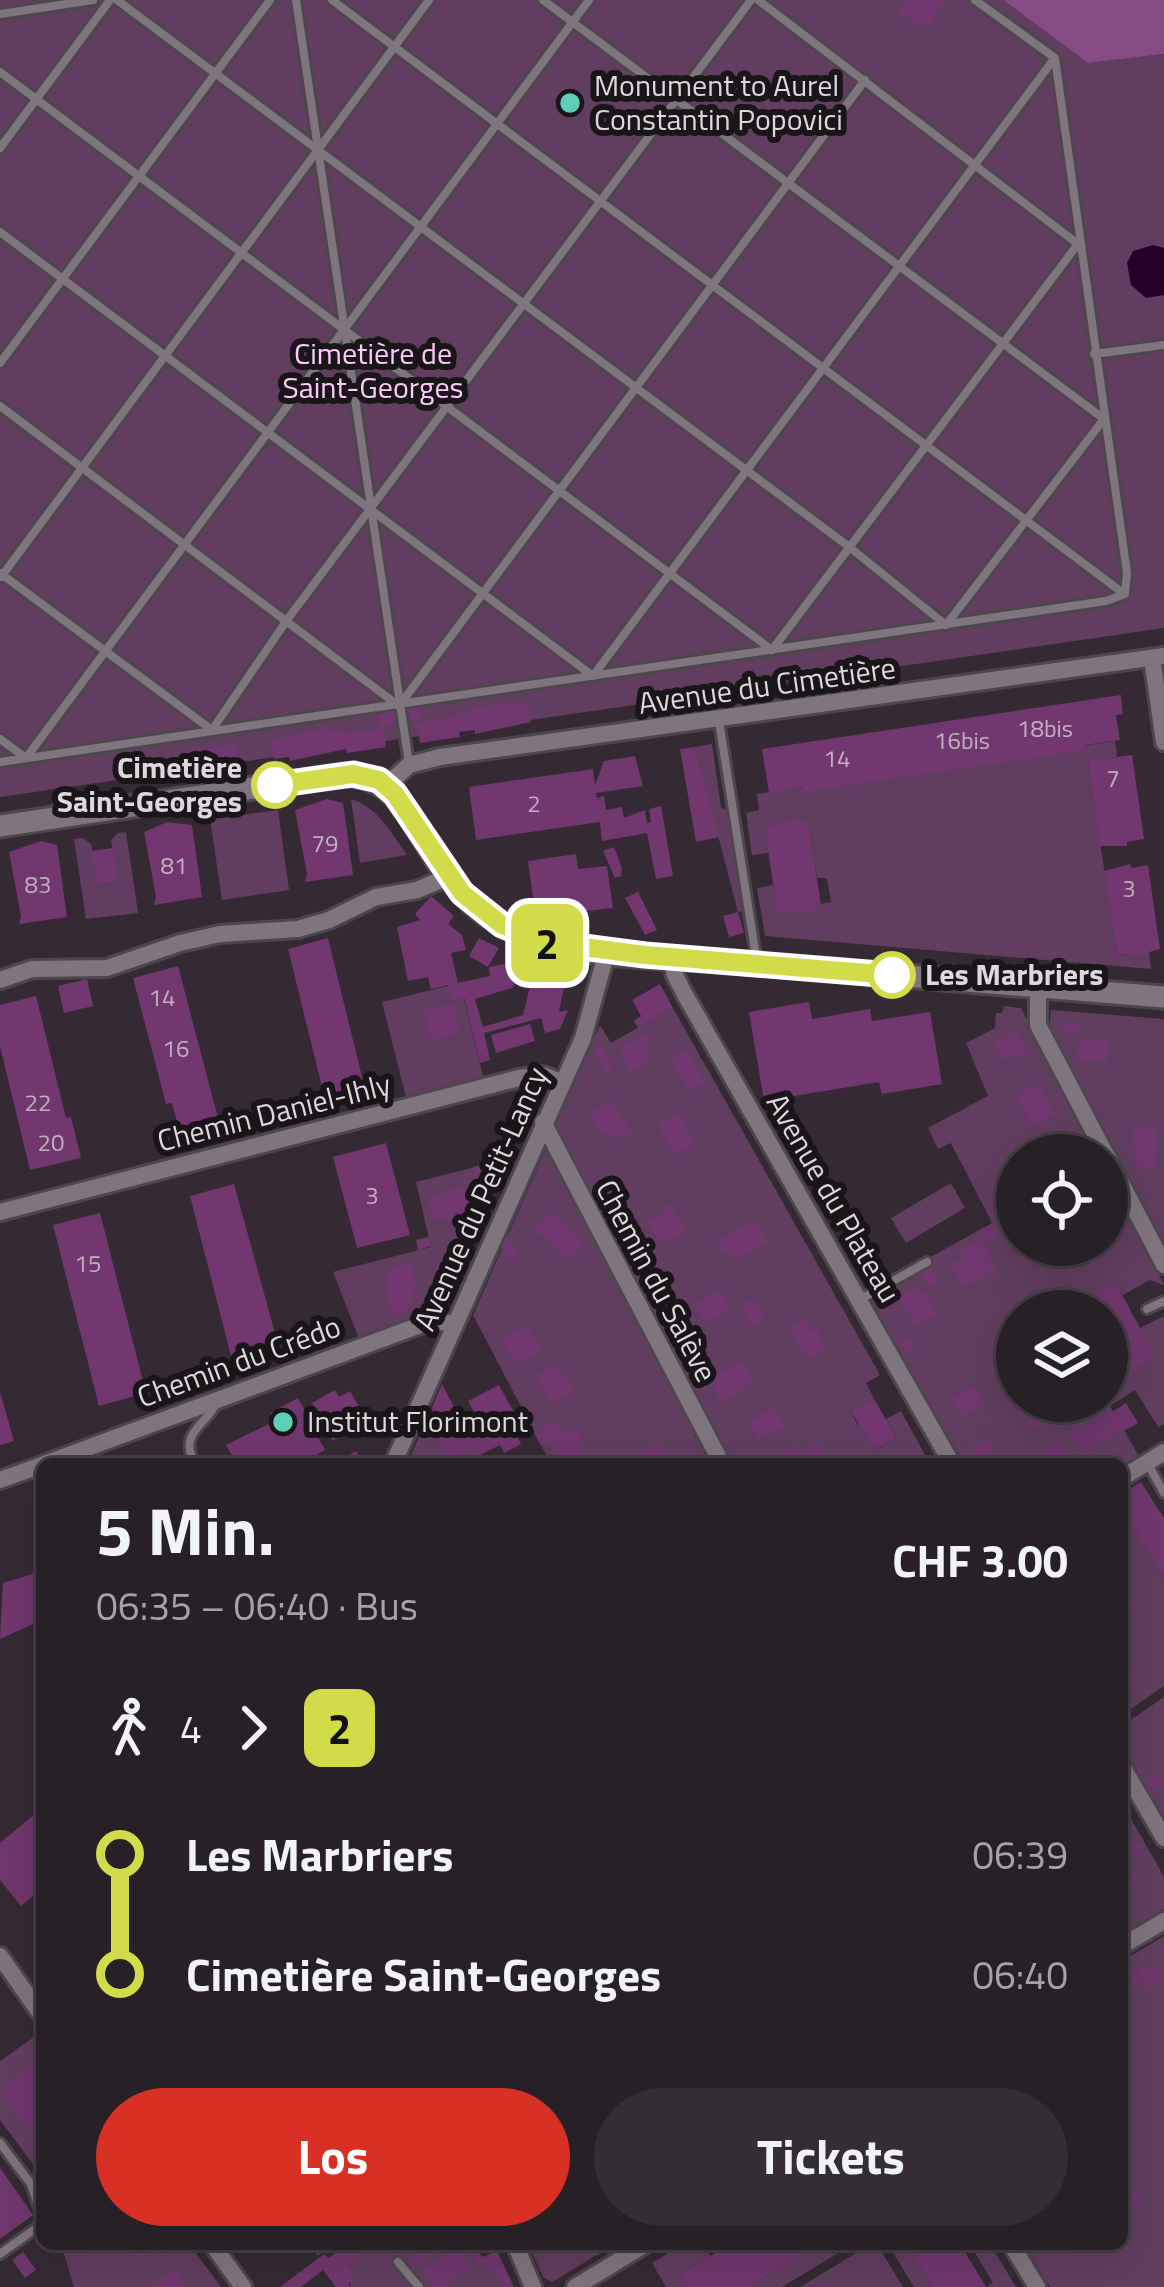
<!DOCTYPE html>
<html lang="de">
<head>
<meta charset="utf-8">
<style>
  body { margin:0; font-family:"Titillium Web",sans-serif; background:#342d33; color:#f1f3f6; height:100vh; display:flex; flex-direction:column; font-size:45px; white-space:nowrap }
  * { box-sizing:border-box; margin:0 }
  p { font-size:39px; color:#a5a3a7 }
  .icon { flex:none; width:66px; height:66px; fill:none; stroke:currentColor; stroke-width:2; stroke-linecap:round; stroke-linejoin:round }
  .map { position:relative; flex:1; overflow:hidden }
  .details { position:absolute; left:36px; top:1458px; width:1092px; height:792px; display:flex; flex-direction:column; background:#282027; border-radius:18px; box-shadow:0 12px 48px #0002,0 0 0 3px #443e44 }
  .details>* { flex:none }
  .badge { padding:0 24px; border-radius:18px; font-size:42px; line-height:78px }
  .buttons { position:absolute; left:996px; top:1134px; display:grid; gap:24px }
  .buttons a { display:grid; place-items:center; width:132px; height:132px; border-radius:50%; background:#282027; box-shadow:0 12px 48px #0002,0 0 0 3px #443e44; font-size:60px }
  .map>.badge { position:absolute; translate:-50% -50%; box-shadow:0 0 0 6px #fff }
  .legs { display:flex; align-items:center; gap:18px; height:132px; padding:0 60px; font-size:39px }
  .legs p { margin-inline-start:auto }
  .summary { display:flex; align-items:center; justify-content:space-between; height:204px; padding:0 60px }
  h1 { font-size:66px; font-weight:700; line-height:90px }
  .action { display:flex; gap:24px; margin-top:auto; padding:24px 60px }
  .action a { flex:1; height:138px; border-radius:72px; background:#d93025; color:#fff; font-size:48px; font-weight:700; line-height:138px; text-align:center }
  .action a+a { background:#342d33; color:#f1f3f6 }
  ul { padding:0 60px; list-style:none }
  li { display:flex; align-items:center; gap:42px; height:120px; font-size:45px }
  li i { display:grid; place-items:center; width:18px; height:100%; margin:0 15px; background:currentColor }
  li i::after { content:''; width:30px; height:30px; margin:-15px; border:9px solid; border-radius:50%; background:#282027 }
  li p { margin-inline-start:auto }
  li:first-child i { background:linear-gradient(#0000 50%,currentColor 0) }
  li:last-child i { background:linear-gradient(currentColor 50%,#0000 0) }
  .map>svg:first-child { display:block }
  .green { fill:#613e5f }
  .forest { fill:#874b84 }
  .water { fill:#270027 }
  .building { fill:#71376e }
  .lines { fill:none; stroke-linecap:round; stroke-linejoin:round }
  .lane-casing { stroke:#4e464d; stroke-width:14 }
  .street-casing { stroke:#4e464d; stroke-width:22 }
  .secondary-casing { stroke:#4e464d; stroke-width:27 }
  .lane { stroke:#80747f; stroke-width:8 }
  .street { stroke:#80747f; stroke-width:16 }
  .secondary { stroke:#80747f; stroke-width:21 }
  .line-1-casing { stroke:#fff; stroke-width:27 }
  .line-1 { stroke:#d2db4a; stroke-width:18 }
  .poi-dot { fill:#5dceb8; stroke:#191519; stroke-width:4.5 }
  .stop-1-dot { fill:#fff; stroke:#d2db4a; stroke-width:6 }
  .labels { text-anchor:middle; stroke-width:12; stroke-linejoin:round; paint-order:stroke }
  .number-label { font-size:24px; fill:#c3afc1 }
  .poi-label { font-size:30px; fill:#ded7dd; stroke:#191519; text-anchor:start }
  .park-label { font-size:30px; fill:#fecafa; stroke:#191519 }
  .street-label { font-size:30px; fill:#ded7dd; stroke:#191519 }
  .stop-label { font-size:30px; font-weight:bold; fill:#ded7dd; stroke:#191519; text-anchor:end }
</style>
</head>
<body>
<div class="map">
<svg width="1164" height="2287" viewBox="0 0 1164 2287">
  <rect width="100%" height="100%" fill="#352a34"/>
  <g class="green">
    <path d="M0 0H1003L1088 63 1164 54V628L0 797Z"/>
    <path d="M1115 741 1117 757 1088 762 1117 955 1128 954 1129 958 1149 951 1151 969 765 936 757 888 773 885 778 911 831 902 827 878H817L808 822 765 828 769 853 752 855 746 813 759 810 757 794Z"/>
    <path d="M712 744 721 807 728 811 743 911 738 912 695 747Z"/>
    <path d="M351 799C378 807 391 833 407 855L360 863Z"/>
    <path d="M278 810 289 890 222 900 210 819Z"/>
    <path d="M126 832 138 913 86 919 74 839 83 838 91 844 97 885 118 882 111 840 118 833Z"/>
    <path d="M460 983 484 1080 407 1101 382 1002Z"/>
    <path d="M1004 1006 1021 1008 1097 1155H1017V1245H1107V1173L1164 1285 1150 1280 1123 1295 1116 1284 1094 1311H1017V1401H1107V1323L1112 1332 1136 1320 1140 1328 1164 1316V1424L1158 1427 1135 1390 1110 1406 1140 1458 1122 1469V1464H964L870 1299 927 1266 925 1260 992 1223 951 1143 938 1149 928 1128 988 1096 966 1043 995 1028 996 1013H1002Z"/>
    <path d="M673 1008 880 1375 866 1383 874 1399 850 1411 858 1425 862 1424 877 1449 897 1438 886 1419 901 1411 930 1464H727L710 1431 715 1427 686 1385 688 1378 704 1369 699 1362 680 1372 554 1129 600 1025 611 1043Z"/>
    <path d="M1051 1010 1164 1019V1253L1049 1031Z"/>
    <path d="M548 1144 698 1431 693 1434 715 1464H551L473 1315Z"/>
    <path d="M503 1160 437 1311 360 1341 333 1272 431 1247 416 1182Z"/>
    <path d="M951 1183 965 1208 906 1243 891 1218Z"/>
    <path d="M432 1408 447 1415 456 1411 478 1456 462 1464H407Z"/>
    <path d="M1122 1508 1164 1577V1686L1122 1715Z"/>
    <path d="M1164 1697V1817L1122 1745V1726Z"/>
    <path d="M1122 1803 1164 1877V1909L1122 1935Z"/>
    <path d="M1164 1936V2287H1050L1024 2244H1122V1961Z"/>
    <path d="M34 2037 42 2048V2186L36 2168 0 2120V2061Z"/>
    <path d="M61 2244H189L221 2287H74Z"/>
    <path d="M375 2244H473L503 2287H422L401 2258 395 2261 415 2287H351L347 2267Z"/>
    <path d="M528 2244H615L552 2282 543 2277Z"/>
    <path d="M684 2244H703L710 2256 679 2275 686 2287H666L652 2263Z"/>
    <path d="M819 2244H853L782 2287H749Z"/>
    <path d="M871 2244H877L903 2287H800Z"/>
    <path d="M888 2244H906L932 2287H914Z"/>
    <path d="M970 2244H990L1016 2287H987L993 2283Z"/>
  </g>
  <path class="forest" d="M1003 0H1164V54L1088 63Z"/>
  <path class="water" d="M1153 245 1164 248V295L1146 298 1131 285 1127 263 1133 251Z"/>
  <g class="building">
    <path d="M907 0H946L928 25 920 20 916 24 897 11Z"/>
    <path d="M1121 695 1123 714 1116 715 1120 740 1085 745 1086 750 803 792V787L769 793 762 749Z"/>
    <path d="M512 702 513 705 528 703 531 722 475 734V730L459 732 460 737 420 743 417 723 457 717 456 714 472 712V708Z"/>
    <path d="M419 707 420 720 380 726 378 713Z"/>
    <path d="M327 728 328 732 343 730 344 734 384 728 386 747 347 753 346 749 290 761 289 757 274 759 271 740Z"/>
    <path d="M237 744 239 758 188 765 186 751Z"/>
    <path d="M695 747 719 837 696 842 680 749Z"/>
    <path d="M1132 755 1144 839 1127 842V846H1100L1088 761Z"/>
    <path d="M635 756 643 786 596 793 597 798 604 796 606 810 622 807 624 818 645 810 647 823 651 822 649 809 661 806 673 876 656 879 647 833 602 841 600 822 476 840 469 787 593 769 595 785 604 761Z"/>
    <path d="M327 799 343 803 353 875 305 882 307 874 295 810Z"/>
    <path d="M797 819V823L808 821 821 905 810 907 811 911 777 912 765 828Z"/>
    <path d="M167 822 192 825 202 897 154 905 156 897 144 832Z"/>
    <path d="M41 841 57 845 67 917 19 924 21 916 9 852Z"/>
    <path d="M614 847 622 868 621 876 615 878 603 851Z"/>
    <path d="M113 848 118 882 97 885 91 851Z"/>
    <path d="M576 854 578 869 607 866 613 908 568 913 567 901 534 905 528 861Z"/>
    <path d="M1130 864 1131 868 1148 865 1160 949 1128 958V954L1117 955 1104 871Z"/>
    <path d="M638 892 657 930 645 935 625 898Z"/>
    <path d="M431 896 454 916 448 924 462 935 466 950 451 953 458 983 490 976 489 967 509 963 510 971 515 970 517 980 512 988 475 999 483 1027 523 1015 534 970 566 978 559 1012 568 1010 560 1029 545 1033 541 1018 484 1033 490 1060 480 1063 464 997 452 1000 448 985 431 989 428 977 408 981 397 927 420 920 415 914Z"/>
    <path d="M738 912 744 933 729 937 723 916Z"/>
    <path d="M328 938 364 1085 324 1095 288 949Z"/>
    <path d="M479 938 499 948 488 967 469 956Z"/>
    <path d="M178 966 219 1122 180 1133 172 1103 166 1104 133 978Z"/>
    <path d="M87 979 93 1006 64 1013 58 986Z"/>
    <path d="M660 984 673 1008 638 1028 634 1021 641 1016 632 1000Z"/>
    <path d="M36 996 66 1118 71 1117 81 1158 30 1170 0 1046V1005Z"/>
    <path d="M809 1002 812 1019 870 1009 872 1021 930 1012 942 1084 882 1094 879 1082 764 1101 749 1012Z"/>
    <path d="M453 1003 460 1033 431 1040 424 1011Z"/>
    <path d="M1063 1023 1081 1024 1080 1033 1063 1032Z"/>
    <path d="M530 1024 535 1041 496 1053 491 1035Z"/>
    <path d="M1016 1031 1028 1052 1003 1060 994 1044Z"/>
    <path d="M648 1033 654 1043 645 1047 652 1059 630 1073 620 1047Z"/>
    <path d="M1079 1039 1109 1041 1107 1062 1076 1059Z"/>
    <path d="M601 1046 613 1068 606 1072 594 1050Z"/>
    <path d="M686 1050 705 1082 689 1091 671 1059Z"/>
    <path d="M1039 1084 1055 1115 1032 1127 1016 1096Z"/>
    <path d="M612 1100 631 1131 614 1140 607 1131 601 1135 589 1113Z"/>
    <path d="M679 1114 695 1143 674 1155 658 1125Z"/>
    <path d="M1156 1128 1155 1168 1137 1169 1132 1129Z"/>
    <path d="M386 1143 410 1235 357 1248 333 1157Z"/>
    <path d="M1075 1144 1081 1155H1055Z"/>
    <path d="M489 1163 491 1174 476 1178 473 1167Z"/>
    <path d="M1017 1181V1215L1008 1220 994 1192Z"/>
    <path d="M234 1184 278 1344 231 1356 190 1196Z"/>
    <path d="M464 1185 471 1214 434 1220 428 1198Z"/>
    <path d="M670 1204 686 1230 660 1244 647 1221 665 1212 662 1207Z"/>
    <path d="M551 1211 583 1244 569 1260 533 1229Z"/>
    <path d="M100 1213 146 1393 99 1406 53 1225Z"/>
    <path d="M754 1220 767 1242 734 1260 729 1251 723 1253 716 1242Z"/>
    <path d="M992 1224 996 1233 987 1244 979 1231Z"/>
    <path d="M507 1235 518 1257 509 1262 501 1246Z"/>
    <path d="M470 1236 464 1250 452 1254 448 1242Z"/>
    <path d="M429 1237 431 1246 418 1250 416 1240Z"/>
    <path d="M980 1241 984 1248 987 1246 996 1270 964 1287 951 1264 964 1257 961 1251Z"/>
    <path d="M1068 1245H1112L1077 1263Z"/>
    <path d="M410 1263 417 1284 411 1296 415 1307 393 1315 384 1287 390 1284 386 1272Z"/>
    <path d="M931 1268 939 1283 930 1288 921 1273Z"/>
    <path d="M1116 1283 1155 1357 1131 1370 1121 1342 1117 1344 1107 1323V1311H1092L1099 1308 1093 1295Z"/>
    <path d="M918 1287 923 1294 926 1292 935 1315 916 1326 899 1298Z"/>
    <path d="M721 1290 731 1310 705 1323 695 1304Z"/>
    <path d="M753 1298 765 1319 753 1326 742 1305Z"/>
    <path d="M805 1320 812 1332 817 1329 825 1349 808 1359 789 1328Z"/>
    <path d="M527 1325 541 1351 515 1364 502 1339Z"/>
    <path d="M912 1337 918 1346 905 1353 900 1344Z"/>
    <path d="M742 1361 754 1383 720 1402 710 1378Z"/>
    <path d="M700 1362 704 1370 688 1378 684 1370Z"/>
    <path d="M557 1365 575 1390 551 1402 537 1375Z"/>
    <path d="M442 1384 456 1411 447 1416 432 1408Z"/>
    <path d="M499 1385 521 1425 514 1429 521 1444 504 1453 500 1445 478 1456 474 1448 450 1461 436 1434 462 1421 469 1436 483 1429 468 1401Z"/>
    <path d="M975 1385 985 1403 963 1416 953 1398Z"/>
    <path d="M335 1390 339 1397 350 1391 364 1415 353 1421 357 1427 333 1441 323 1423 313 1428 325 1450 301 1464H296L291 1456 278 1464H237L226 1445 275 1421 270 1413 298 1398 312 1422 320 1418 312 1403Z"/>
    <path d="M0 1392 14 1441 0 1445Z"/>
    <path d="M874 1399 897 1438 876 1449 850 1411Z"/>
    <path d="M1046 1401H1065L1070 1409 1035 1430 1025 1414Z"/>
    <path d="M1126 1403 1138 1423 1083 1453 1069 1430 1080 1423 1083 1429Z"/>
    <path d="M774 1407 785 1427 757 1439 748 1423Z"/>
    <path d="M556 1422 563 1435 577 1427 583 1439 577 1442 584 1459 565 1464 551 1441 541 1446 534 1433Z"/>
    <path d="M988 1439 995 1450 979 1459 972 1448Z"/>
    <path d="M1057 1441 1066 1455 1050 1464H1027Z"/>
    <path d="M660 1442 667 1455 652 1463 648 1456 637 1461 634 1455Z"/>
    <path d="M817 1444 826 1461 809 1464 803 1451Z"/>
    <path d="M795 1445 805 1464H760Z"/>
    <path d="M356 1451 361 1461 346 1464 343 1459Z"/>
    <path d="M1141 1482 1164 1518V1577L1122 1508 1130 1502 1124 1492Z"/>
    <path d="M42 1571V1620L0 1639 3 1583Z"/>
    <path d="M1125 1588 1136 1608 1122 1616V1590Z"/>
    <path d="M1127 1662 1139 1683 1122 1693V1665Z"/>
    <path d="M1159 1774 1164 1783 1150 1791 1144 1782Z"/>
    <path d="M42 1808V1888L21 1906 0 1880V1843Z"/>
    <path d="M1137 1842 1142 1850 1127 1858 1122 1850Z"/>
    <path d="M1122 1861 1129 1873 1135 1870 1140 1879 1122 1893Z"/>
    <path d="M1154 1963 1164 1980 1148 1990 1142 1980 1122 1997V1979Z"/>
    <path d="M42 2057V2123L30 2132 0 2089Z"/>
    <path d="M0 2168 33 2215 0 2239Z"/>
    <path d="M1137 2190 1142 2199 1129 2207 1124 2199Z"/>
    <path d="M127 2244 157 2246 177 2244 162 2255 157 2248 140 2261Z"/>
    <path d="M309 2244H333L318 2256Z"/>
    <path d="M347 2244H355L363 2254 347 2267 355 2278 348 2284 351 2287H336L323 2270 301 2287H280L324 2254 329 2258Z"/>
    <path d="M431 2244H444L411 2272 404 2263Z"/>
    <path d="M465 2244H498L479 2253 482 2257 497 2251 514 2287H503L485 2262 480 2266Z"/>
    <path d="M730 2244H819L749 2287H686L679 2275Z"/>
    <path d="M906 2244H960L986 2287H932Z"/>
    <path d="M453 2247 467 2255 463 2259 470 2268 445 2283 448 2287H435L423 2272Z"/>
    <path d="M23 2252 36 2270 25 2278 12 2260Z"/>
    <path d="M176 2269 185 2287H151Z"/>
  </g>
  <g class="lines">
    <defs>
      <g id="lane">
        <path d="M117 0 848 546 946 625 1104 419 543 0"/>
        <path d="M296 0 409 764"/>
        <path d="M332 0 1123 593"/>
        <path d="M0 14 93 0"/>
        <path d="M0 72 772 650 1078 244 758 0"/>
        <path d="M0 148 110 0"/>
        <path d="M0 232 593 676 1054 59"/>
        <path d="M1094 354 1164 345"/>
        <path d="M0 363 270 0"/>
        <path d="M0 406 399 706 865 80"/>
        <path d="M0 573 212 730 287 620 751 0"/>
        <path d="M1 577 429 0"/>
        <path d="M719 721 757 963"/>
        <path d="M0 739 26 758 589 0"/>
        <path d="M0 762 1106 601 1125 594 1127 573 1055 58 975 0"/>
        <path d="M861 1299 927 1262"/>
        <path d="M1147 1309 1164 1301"/>
        <path d="M195 1464C179 1435 201 1428 215 1406"/>
        <path d="M1148 1464 1164 1493"/>
        <path d="M0 2143 31 2184 42 2217"/>
        <path d="M0 2254 42 2224"/>
        <path d="M398 2262 419 2287"/>
      </g>
      <g id="street">
        <path d="M1152 658 1164 742"/>
        <path d="M386 786 409 765 440 757 1164 656"/>
        <path d="M675 957 674 973 684 993 952 1464"/>
        <path d="M0 980 32 969 107 968 180 943 220 934 298 929 329 920 376 897 417 890 448 877"/>
        <path d="M1038 987V1025L1106 1155"/>
        <path d="M543 1122 722 1464"/>
        <path d="M1107 1156 1164 1265"/>
        <path d="M0 1212 519 1078 543 1075 561 1082"/>
        <path d="M44 1464 423 1324 445 1322 454 1326"/>
        <path d="M393 1464 583 1038 607 951"/>
        <path d="M1122 1478 1164 1452"/>
        <path d="M0 1480 42 1465"/>
        <path d="M1122 1766 1164 1838"/>
        <path d="M1122 1946 1164 1921"/>
        <path d="M0 1956 42 2016"/>
        <path d="M212 2244 243 2287"/>
        <path d="M515 2244 533 2287"/>
        <path d="M1011 2244 1037 2287"/>
        <path d="M575 2287 646 2244"/>
      </g>
      <path id="secondary" d="M0 826 341 775C402 772 416 835 447 875 467 902 494 924 526 936 590 960 667 957 734 962 878 974 1021 986 1164 997"/>
    </defs>
    <use href="#lane" class="lane-casing"/>
    <use href="#street" class="street-casing"/>
    <use href="#secondary" class="secondary-casing"/>
    <use href="#lane" class="lane"/>
    <use href="#street" class="street"/>
    <use href="#secondary" class="secondary"/>
  </g>
  <g class="lines">
    <defs>
      <path id="line-1" d="M275 785 353 774 379 780 395 794 462 893 502 925 545 942 645 955 892 975"/>
    </defs>
    <use href="#line-1" class="line-1-casing"/>
    <use href="#line-1" class="line-1"/>
  </g>
  <g class="poi-dot">
    <circle cx="570" cy="103" r="12"/>
    <circle cx="283" cy="1422" r="12"/>
  </g>
  <g class="stop-1-dot">
    <circle cx="275" cy="785" r="21"/>
    <circle cx="892" cy="975" r="21"/>
  </g>
  <g class="labels">
    <g class="number-label">
      <text x="1045" y="737">18bis</text>
      <text x="962" y="749">16bis</text>
      <text x="837" y="767">14</text>
      <text x="1113" y="787">7</text>
      <text x="534" y="812">2</text>
      <text x="325" y="852">79</text>
      <text x="174" y="874">81</text>
      <text x="38" y="893">83</text>
      <text x="1129" y="897">3</text>
      <text x="162" y="1006">14</text>
      <text x="176" y="1057">16</text>
      <text x="38" y="1111">22</text>
      <text x="51" y="1151">20</text>
      <text x="372" y="1204">3</text>
      <text x="88" y="1272">15</text>
    </g>
    <g class="poi-label">
      <text x="594" y="96">Monument to Aurel<tspan x="594" dy="34">Constantin Popovici</tspan></text>
      <text x="307" y="1432">Institut Florimont</text>
    </g>
    <g class="park-label">
      <text x="373" y="364">Cimetière de<tspan x="373" dy="34">Saint-Georges</tspan></text>
    </g>
    <g class="street-label">
      <text transform="translate(767 686) rotate(-8)" y="10">Avenue du Cimetière</text>
      <text transform="translate(274 1113) rotate(-14)" y="10">Chemin Daniel-Ihly</text>
      <text transform="translate(833 1198) rotate(60)" y="10">Avenue du Plateau</text>
      <text transform="translate(481 1199) rotate(-66)" y="10">Avenue du Petit-Lancy</text>
      <text transform="translate(656 1281) rotate(62)" y="10">Chemin du Salève</text>
      <text transform="translate(239 1362) rotate(-20)" y="10">Chemin du Crédo</text>
    </g>
    <g class="stop-label">
      <text x="242" y="778">Cimetière<tspan x="242" dy="34">Saint-Georges</tspan></text>
      <text x="925" y="985" text-anchor="start">Les Marbriers</text>
    </g>
  </g>
</svg>
<div class="buttons">
<a><svg class="icon" aria-label="locate" viewBox="0 0 24 24"><circle cx="12" cy="12" r="6"/><path d="M12 2v4M12 18v4M2 12h4M18 12h4"/></svg></a>
<a><svg class="icon" aria-label="layers" viewBox="0 0 24 24"><path d="M12 4l9 5-9 5-9-5zM3 14l9 5 9-5"/></svg></a>
</div>
<b class="badge" style="left:547px;top:943px;background:#d2db4a;color:#111">2</b>
<section class="details">
<div class="summary"><div><h1>5 Min.</h1><p>06:35 – 06:40 · Bus</p></div><b>CHF 3.00</b></div>
<div class="legs"><svg class="icon" aria-label="walk" viewBox="0 0 24 24"><circle cx="13" cy="4" r="2"/><path d="M13 8l-2 6 4 7M11 14l-3 7M7 12l3-4h3l4 4"/></svg>4<svg class="icon" aria-label="forward" viewBox="0 0 24 24"><path d="M9 5l7 7-7 7"/></svg><b class="badge" style="background:#d2db4a;color:#111">2</b></div>
<ul>
<li><i style="color:#d2db4a"></i><b>Les Marbriers</b><p>06:39</p></li>
<li><i style="color:#d2db4a"></i><b>Cimetière Saint-Georges</b><p>06:40</p></li>
</ul>
<div class="action"><a>Los</a><a>Tickets</a></div>
</section>
</div>
</body>
</html>
